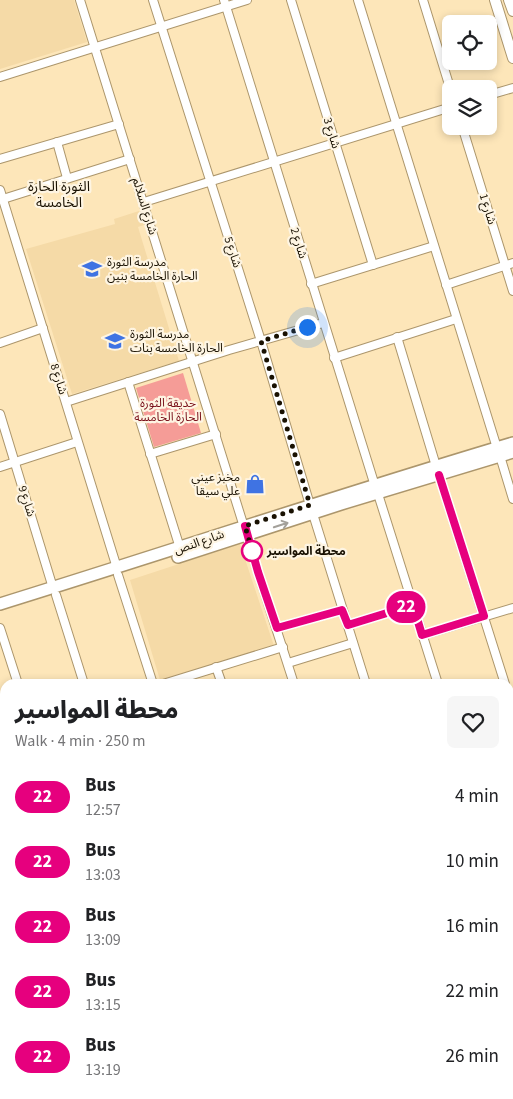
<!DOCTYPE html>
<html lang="en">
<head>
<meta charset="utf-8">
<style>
  body { margin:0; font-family:"Source Sans 3","Noto Sans Arabic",sans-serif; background:#f6f6f6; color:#202124; height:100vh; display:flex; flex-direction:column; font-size:19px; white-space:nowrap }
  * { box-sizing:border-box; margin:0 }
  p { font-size:16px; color:#757577 }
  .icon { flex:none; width:28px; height:28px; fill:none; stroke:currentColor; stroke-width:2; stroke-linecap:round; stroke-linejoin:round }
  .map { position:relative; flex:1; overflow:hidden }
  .details { position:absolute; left:0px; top:679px; width:514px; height:421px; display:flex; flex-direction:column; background:#fff; border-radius:15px 15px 0 0; box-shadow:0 2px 8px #0003 }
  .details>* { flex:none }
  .badge { padding:0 10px; border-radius:16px; font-size:18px; line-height:32px }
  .fabs { position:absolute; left:442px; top:15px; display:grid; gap:10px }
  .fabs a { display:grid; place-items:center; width:55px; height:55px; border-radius:8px; background:#fff; box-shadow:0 2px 8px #0003; font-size:25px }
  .you { position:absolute; width:25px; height:25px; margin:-12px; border:4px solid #fff; border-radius:50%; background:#1a73e8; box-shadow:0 0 0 8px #1a73e833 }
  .map>.badge { position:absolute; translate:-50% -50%; box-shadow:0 0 0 2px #fff }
  .round { display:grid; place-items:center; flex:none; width:52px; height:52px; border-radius:8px; background:#f6f6f6 }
  .summary { display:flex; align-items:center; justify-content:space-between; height:85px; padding:0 15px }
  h1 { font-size:24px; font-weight:800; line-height:38px }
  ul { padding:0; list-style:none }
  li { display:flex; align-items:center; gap:15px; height:65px; padding:0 15px }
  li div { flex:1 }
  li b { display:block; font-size:19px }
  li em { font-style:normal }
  li .badge { min-width:55px; font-weight:700; text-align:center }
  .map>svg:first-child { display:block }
  .built { fill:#f5daa7 }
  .green { fill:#f59c97 }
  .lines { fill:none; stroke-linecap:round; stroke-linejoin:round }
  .minor-casing { stroke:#ac966c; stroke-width:10 }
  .tertiary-casing { stroke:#ac966c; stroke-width:12 }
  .secondary-casing { stroke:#ac966c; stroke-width:14 }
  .minor { stroke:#fff; stroke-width:8 }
  .tertiary { stroke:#fff; stroke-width:10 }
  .secondary { stroke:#fff; stroke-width:11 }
  .oneway { stroke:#a3a09a }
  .line-casing { stroke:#fff; stroke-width:11 }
  .line { stroke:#e6007e; stroke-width:8 }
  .walk { stroke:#191102; stroke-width:5; stroke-dasharray:0 9 }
  .stop-dot { fill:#fff; stroke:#e6007e; stroke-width:2.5 }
  .labels { text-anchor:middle; stroke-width:4.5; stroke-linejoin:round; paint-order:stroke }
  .street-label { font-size:12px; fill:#191102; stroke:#fef5e3 }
  .poi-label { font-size:12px; fill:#191102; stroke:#fef5e3; text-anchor:start }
  .park-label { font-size:12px; fill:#780e19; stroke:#fef5e3 }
  .stop-label { font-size:12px; font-weight:bold; fill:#191102; stroke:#fef5e3; text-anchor:start }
  .neighbourhood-label { font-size:14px; fill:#191102; stroke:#fef5e3 }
</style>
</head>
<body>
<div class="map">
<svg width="513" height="1099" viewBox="0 0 513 1099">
  <rect width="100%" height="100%" fill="#fde6b9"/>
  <g class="built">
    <path d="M0 0H74L87 42 0 69Z"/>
    <path d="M139 211 144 225 138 227 179 361 72 394 26 249 115 224 114 219Z"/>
    <path d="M240 544 274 646 160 680 130 580Z"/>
  </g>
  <path class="green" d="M183 373 201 433 154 447 136 388Z"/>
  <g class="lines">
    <defs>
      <g id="minor">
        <path d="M80 0 258 572 294 684"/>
        <path d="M153 0 261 341 310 505"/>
        <path d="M224 0 375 486"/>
        <path d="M291 0 373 265"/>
        <path d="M358 0 497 448"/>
        <path d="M423 0 451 91"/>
        <path d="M0 77 247 0"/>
        <path d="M489 95 513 88"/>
        <path d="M462 126 513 291"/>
        <path d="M57 142 67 178"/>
        <path d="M0 159 119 124"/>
        <path d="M0 190 117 568"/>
        <path d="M3 199 130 159"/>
        <path d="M144 202 451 107"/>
        <path d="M311 284 434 246"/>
        <path d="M446 285 513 263"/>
        <path d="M397 337 436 466"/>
        <path d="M0 343 43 328"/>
        <path d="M334 358 456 319"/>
        <path d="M128 382 180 548"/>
        <path d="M66 402 229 350 323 323"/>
        <path d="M0 414 53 588"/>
        <path d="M150 454 216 434"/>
        <path d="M500 456 513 499"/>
        <path d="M0 467 77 442"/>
        <path d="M439 475 505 684"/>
        <path d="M378 494 438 684"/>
        <path d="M313 514 366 684"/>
        <path d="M118 575 153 684"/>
        <path d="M56 595 84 684"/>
        <path d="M348 625 413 605"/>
        <path d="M0 628 18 684"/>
        <path d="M277 628 342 610"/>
        <path d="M423 635 513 608"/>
        <path d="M288 663 353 643"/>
        <path d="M216 667 222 684"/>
        <path d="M163 684 283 647"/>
        <path d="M509 697 513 710"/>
        <path d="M509 760 513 759"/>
        <path d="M0 791 5 789"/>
        <path d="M0 835 5 852"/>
        <path d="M0 898 5 897"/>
        <path d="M509 913 513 927"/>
        <path d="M0 1052 5 1068"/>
        <path d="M14 1095 15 1099"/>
        <path d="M79 1095 80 1099"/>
        <path d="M145 1095 146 1099"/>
        <path d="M214 1095 215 1099"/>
        <path d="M282 1095 283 1099"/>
        <path d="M423 1095 425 1099"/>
      </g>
      <g id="tertiary">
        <path d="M495 0 513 58"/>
        <path d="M509 0 513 11"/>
        <path d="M509 1065 513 1064"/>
        <path d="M400 1099 413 1095"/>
      </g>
      <g id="secondary">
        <path d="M178 557 341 504 513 452"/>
        <path d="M0 604C171 551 341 494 513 443"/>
      </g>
    </defs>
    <use href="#minor" class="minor-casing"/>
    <use href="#tertiary" class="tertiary-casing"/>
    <use href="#secondary" class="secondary-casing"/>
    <use href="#minor" class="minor"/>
    <use href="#tertiary" class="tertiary"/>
    <use href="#secondary" class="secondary"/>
  </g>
  <defs><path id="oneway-shaft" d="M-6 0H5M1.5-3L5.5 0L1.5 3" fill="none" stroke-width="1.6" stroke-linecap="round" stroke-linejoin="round" transform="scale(1.25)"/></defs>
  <use class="oneway" href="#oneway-shaft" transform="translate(281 525) rotate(-18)"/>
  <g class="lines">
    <defs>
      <path id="line" d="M245 526 258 572 277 628 342 610 348 625 413 605 422 635 484 616 439 475"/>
    </defs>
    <use href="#line" class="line-casing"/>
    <use href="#line" class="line"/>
    <path class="walk" d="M252 551 253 554 245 526 310 505 261 341 307 327"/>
  </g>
  <defs>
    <symbol id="school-bare" viewBox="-9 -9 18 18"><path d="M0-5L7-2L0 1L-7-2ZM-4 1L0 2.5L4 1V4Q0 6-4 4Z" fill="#3f73e3" stroke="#fef5e3" stroke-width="2.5" paint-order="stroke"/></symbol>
    <symbol id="shop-bare" viewBox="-9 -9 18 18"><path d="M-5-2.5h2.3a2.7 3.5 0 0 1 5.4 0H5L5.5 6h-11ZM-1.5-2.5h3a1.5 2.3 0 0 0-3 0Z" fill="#3f73e3" stroke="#fef5e3" stroke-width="2.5" paint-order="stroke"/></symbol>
  </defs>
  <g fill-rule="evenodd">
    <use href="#school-bare" x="78" y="255" width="28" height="28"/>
    <use href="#school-bare" x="101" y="327" width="28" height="28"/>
    <use href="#shop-bare" x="241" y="470" width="28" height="28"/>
  </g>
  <circle class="stop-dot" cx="252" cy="551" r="10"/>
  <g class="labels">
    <g class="street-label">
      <text transform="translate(332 133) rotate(73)" y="4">شارع 3</text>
      <text transform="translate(145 206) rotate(73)" y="4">شارع السلالم</text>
      <text transform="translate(488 209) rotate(73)" y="4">شارع 1</text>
      <text transform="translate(299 243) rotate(73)" y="4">شارع 2</text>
      <text transform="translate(233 252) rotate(72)" y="4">شارع 5</text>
      <text transform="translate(59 379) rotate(73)" y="4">شارع 8</text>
      <text transform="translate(27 501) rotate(72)" y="4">شارع 9</text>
      <text transform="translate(199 542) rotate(-19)" y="4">شارع النص</text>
    </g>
    <g class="poi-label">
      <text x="107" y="266">مدرسة الثورة<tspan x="107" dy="14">الحارة الخامسة بنين</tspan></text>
      <text x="130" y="338">مدرسة الثورة<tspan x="130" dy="14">الحارة الخامسة بنات</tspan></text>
      <text x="240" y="481" text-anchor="end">مخبز عيني<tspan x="240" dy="14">علي سيقا</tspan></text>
    </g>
    <g class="park-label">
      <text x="168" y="407">حديقة الثورة<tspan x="168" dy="14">الحارة الخامسة</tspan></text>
    </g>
    <g class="stop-label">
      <text x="267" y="555">محطة المواسير</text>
    </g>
    <g class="neighbourhood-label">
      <text x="59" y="191">الثورة الحارة<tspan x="59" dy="16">الخامسة</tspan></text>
    </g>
  </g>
</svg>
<div class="fabs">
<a><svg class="icon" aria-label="locate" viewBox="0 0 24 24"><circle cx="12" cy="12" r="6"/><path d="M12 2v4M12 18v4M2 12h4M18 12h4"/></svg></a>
<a><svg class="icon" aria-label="layers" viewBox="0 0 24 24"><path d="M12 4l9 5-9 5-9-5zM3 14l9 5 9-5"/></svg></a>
</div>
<div class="you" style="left:307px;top:327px"></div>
<b class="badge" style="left:406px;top:607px;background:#e6007e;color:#fff">22</b>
<section class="details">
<div class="summary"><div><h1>محطة المواسير</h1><p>Walk · 4 min · 250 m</p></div><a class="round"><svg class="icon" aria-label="heart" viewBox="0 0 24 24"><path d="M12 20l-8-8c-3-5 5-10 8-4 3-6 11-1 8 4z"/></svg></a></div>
<ul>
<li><span class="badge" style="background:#e6007e;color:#fff">22</span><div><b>Bus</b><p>12:57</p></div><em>4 min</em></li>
<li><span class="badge" style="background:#e6007e;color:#fff">22</span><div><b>Bus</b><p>13:03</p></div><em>10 min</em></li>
<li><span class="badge" style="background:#e6007e;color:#fff">22</span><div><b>Bus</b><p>13:09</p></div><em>16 min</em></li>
<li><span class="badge" style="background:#e6007e;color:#fff">22</span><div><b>Bus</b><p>13:15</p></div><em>22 min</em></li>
<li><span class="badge" style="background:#e6007e;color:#fff">22</span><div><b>Bus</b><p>13:19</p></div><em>26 min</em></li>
</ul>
</section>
</div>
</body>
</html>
